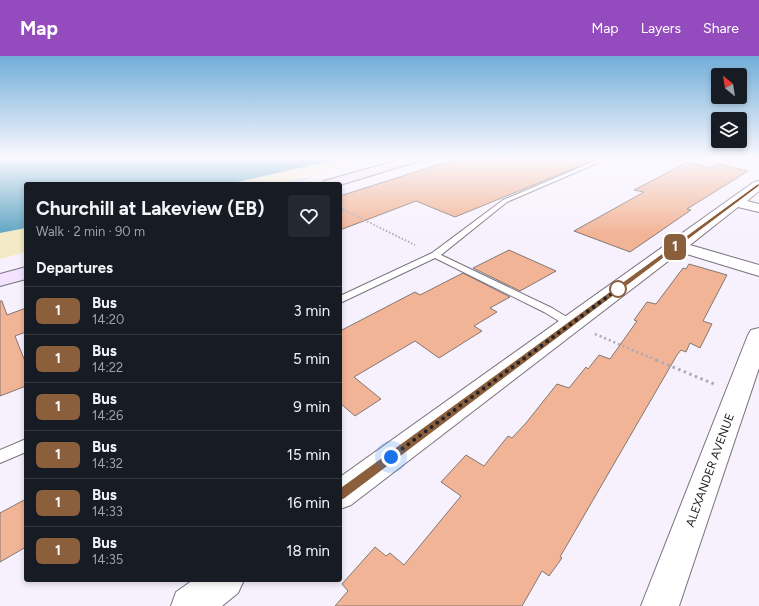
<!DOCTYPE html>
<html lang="en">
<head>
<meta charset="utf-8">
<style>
  body { margin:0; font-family:Figtree,sans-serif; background:#242831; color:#f1f3f6; height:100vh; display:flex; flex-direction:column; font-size:15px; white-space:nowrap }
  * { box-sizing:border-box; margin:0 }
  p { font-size:13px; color:#9ea1a6 }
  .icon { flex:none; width:22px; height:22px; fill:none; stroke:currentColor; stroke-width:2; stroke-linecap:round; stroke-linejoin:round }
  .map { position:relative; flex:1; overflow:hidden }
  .details { position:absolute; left:24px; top:126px; width:318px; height:400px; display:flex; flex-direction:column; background:#171b24; border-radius:4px; box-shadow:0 2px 6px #0003 }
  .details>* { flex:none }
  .badge { padding:0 8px; border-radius:6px; font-size:14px; line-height:26px }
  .needle { width:26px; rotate:330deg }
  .buttons { position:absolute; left:711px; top:12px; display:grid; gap:8px }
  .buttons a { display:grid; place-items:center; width:36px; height:36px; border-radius:4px; background:#171b24; box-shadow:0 2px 6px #0003; font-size:20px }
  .you { position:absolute; width:20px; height:20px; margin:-10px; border:3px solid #fff; border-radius:50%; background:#1a73e8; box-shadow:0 0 0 6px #1a73e833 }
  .map>.badge { position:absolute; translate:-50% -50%; box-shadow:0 0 0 2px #fff }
  h2 { padding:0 12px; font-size:15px; line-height:36px }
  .round { display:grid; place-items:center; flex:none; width:42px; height:42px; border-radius:4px; background:#242831 }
  .summary { display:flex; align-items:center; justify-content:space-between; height:68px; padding:0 12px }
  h1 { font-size:19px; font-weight:700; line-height:30px }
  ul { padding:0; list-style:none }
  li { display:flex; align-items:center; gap:12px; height:48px; padding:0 12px; border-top:1px solid #363941 }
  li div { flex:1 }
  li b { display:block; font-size:15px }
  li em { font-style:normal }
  li .badge { min-width:44px; font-weight:700; text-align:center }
  header { display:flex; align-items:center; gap:24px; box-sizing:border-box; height:56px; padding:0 20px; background:#934bbd; color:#fff }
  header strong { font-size:19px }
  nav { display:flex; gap:22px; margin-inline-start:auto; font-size:14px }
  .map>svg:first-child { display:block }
  .sand { fill:#f4eac5 }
  .water { fill:#5fa4c2 }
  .building { fill:#f2b496; stroke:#847771 }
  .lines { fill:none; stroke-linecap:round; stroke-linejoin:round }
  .lane-casing { stroke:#77727d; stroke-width:2 }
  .street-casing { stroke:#77727d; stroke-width:2 }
  .secondary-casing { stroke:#77727d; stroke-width:2 }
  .path-far3 { stroke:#aea9b4; stroke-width:1.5; stroke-dasharray:1 2; stroke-linecap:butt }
  .path-far2 { stroke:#aea9b4; stroke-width:2; stroke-dasharray:1.5 2; stroke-linecap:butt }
  .path-far1 { stroke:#aea9b4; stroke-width:2.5; stroke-dasharray:2 3; stroke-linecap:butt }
  .path { stroke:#aea9b4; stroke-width:3; stroke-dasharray:2.5 3.5; stroke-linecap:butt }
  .lane { fill:#fff; fill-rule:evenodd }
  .street { fill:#fff; fill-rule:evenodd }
  .secondary { fill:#f3e3fe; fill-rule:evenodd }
  .line { fill:#8b5e3c; stroke:#fff }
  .walk { stroke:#262328; stroke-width:4; stroke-dasharray:0 7.2 }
  .stop-dot { fill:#fff; stroke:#8b5e3c; stroke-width:2 }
  .labels { text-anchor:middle; stroke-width:3; stroke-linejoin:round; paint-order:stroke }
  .near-street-label { font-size:12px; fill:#262328; stroke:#fff }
</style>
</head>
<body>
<header>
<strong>Map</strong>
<nav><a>Map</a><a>Layers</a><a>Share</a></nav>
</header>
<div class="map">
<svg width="759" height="550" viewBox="0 0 759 550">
  <rect width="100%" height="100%" fill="#f7f1fe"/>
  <g class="sand">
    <path d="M344 102H367L277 128H228Z"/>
    <path d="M26 172V196L0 203V177Z"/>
  </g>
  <path class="water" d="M0 102H344L228 128H26V172L0 177Z"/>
  <g class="building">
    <path d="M470 102 597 103 455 161 416 145 340 174V140L453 104Z"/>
    <path d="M688 106 711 112 718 108 748 115 687 153 691 154 630 196 574 175 644 136 634 134Z"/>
    <path d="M509 194 556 215 520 235 473 212Z"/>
    <path d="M689 208 727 219 703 265 712 268 700 292 690 287 686 296 681 294 677 299 560 501 562 502 549 520 542 515 522 550H335L348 535 342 528 375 491 386 500 390 497 404 509 461 440 441 426 466 399 484 410 508 380 512 382 526 367 557 328 569 332 586 311 588 313 599 299 610 303 637 265 634 264 647 246 656 248 683 212 686 213Z"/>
    <path d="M463 217 510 241 490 252 497 256 474 270 482 275 439 302 415 285 354 321 381 343 355 360 340 347V275L415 236 420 239Z"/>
    <path d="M0 245H2L7 259 26 252V276L15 280 26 308V330L0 340Z"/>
    <path d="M26 443V491L0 506V457Z"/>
  </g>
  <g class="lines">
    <defs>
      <g id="lane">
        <path d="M602 102H609L507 146 441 199 552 252 575 266 576 268 575 270H567L544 256 435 202 340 247V240L432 197 503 144Z"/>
        <path d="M26 383V396L0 407V394Z"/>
      </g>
      <g id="street">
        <path d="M759 125V135L747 145 759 148V156L738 151 690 189 759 209V220L680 196 351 449 340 453V421L730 143 754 126Z"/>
        <path d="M759 272V312L679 550H641L748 279 751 274Z"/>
        <path d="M193 524H244L238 537 222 550H171L176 536Z"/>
      </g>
      <g id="secondary">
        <path d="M406 102H424L422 104 340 129 322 128 324 125Z"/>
        <path d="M26 211V223L0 230V218Z"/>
      </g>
    </defs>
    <use href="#lane" class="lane-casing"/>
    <use href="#street" class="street-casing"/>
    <use href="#secondary" class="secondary-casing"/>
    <g class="path-far3">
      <path d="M284 128 311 121"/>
      <path d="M340 152 344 154"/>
    </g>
    <path class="path-far2" d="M342 153 415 189"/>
    <path class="path-far1" d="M595 278 658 305"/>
    <path class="path" d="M656 304 714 328"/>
    <use href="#lane" class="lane"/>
    <use href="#street" class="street"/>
    <use href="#secondary" class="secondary"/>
  </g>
  <linearGradient id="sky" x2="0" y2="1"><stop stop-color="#71aed9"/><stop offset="0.57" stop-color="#fbf9ff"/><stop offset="1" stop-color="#fbf9ff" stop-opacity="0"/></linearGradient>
  <rect width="759" height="179" fill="url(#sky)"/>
  <path class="line" d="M759 127V130L344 443 340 444 336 443 334 439 336 435Z"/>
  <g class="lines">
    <path class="walk" d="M391 401 618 233"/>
  </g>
  <circle class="stop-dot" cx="618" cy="233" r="8"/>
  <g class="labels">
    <g class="near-street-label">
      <text transform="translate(710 414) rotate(-70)" y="4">ALEXANDER AVENUE</text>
    </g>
  </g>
</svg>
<div class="buttons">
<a><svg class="needle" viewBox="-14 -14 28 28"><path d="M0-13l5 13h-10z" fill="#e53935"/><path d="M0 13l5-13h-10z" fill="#9ea1a6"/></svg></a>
<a><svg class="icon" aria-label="layers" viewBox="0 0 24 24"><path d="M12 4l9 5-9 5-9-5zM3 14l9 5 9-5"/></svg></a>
</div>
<div class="you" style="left:391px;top:401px"></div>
<b class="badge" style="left:675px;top:191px;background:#8b5e3c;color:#fff">1</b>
<section class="details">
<div class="summary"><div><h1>Churchill at Lakeview (EB)</h1><p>Walk · 2 min · 90 m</p></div><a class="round"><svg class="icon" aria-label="heart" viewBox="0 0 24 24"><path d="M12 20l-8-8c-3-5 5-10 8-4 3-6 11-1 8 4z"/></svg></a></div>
<h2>Departures</h2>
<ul>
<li><span class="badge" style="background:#8b5e3c;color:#fff">1</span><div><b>Bus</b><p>14:20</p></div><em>3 min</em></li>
<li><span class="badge" style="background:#8b5e3c;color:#fff">1</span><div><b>Bus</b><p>14:22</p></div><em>5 min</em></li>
<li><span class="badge" style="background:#8b5e3c;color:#fff">1</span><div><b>Bus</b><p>14:26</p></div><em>9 min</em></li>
<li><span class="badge" style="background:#8b5e3c;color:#fff">1</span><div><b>Bus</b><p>14:32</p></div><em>15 min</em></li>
<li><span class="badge" style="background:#8b5e3c;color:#fff">1</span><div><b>Bus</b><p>14:33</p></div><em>16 min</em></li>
<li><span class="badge" style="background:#8b5e3c;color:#fff">1</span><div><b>Bus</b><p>14:35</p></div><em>18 min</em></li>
</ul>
</section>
</div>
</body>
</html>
